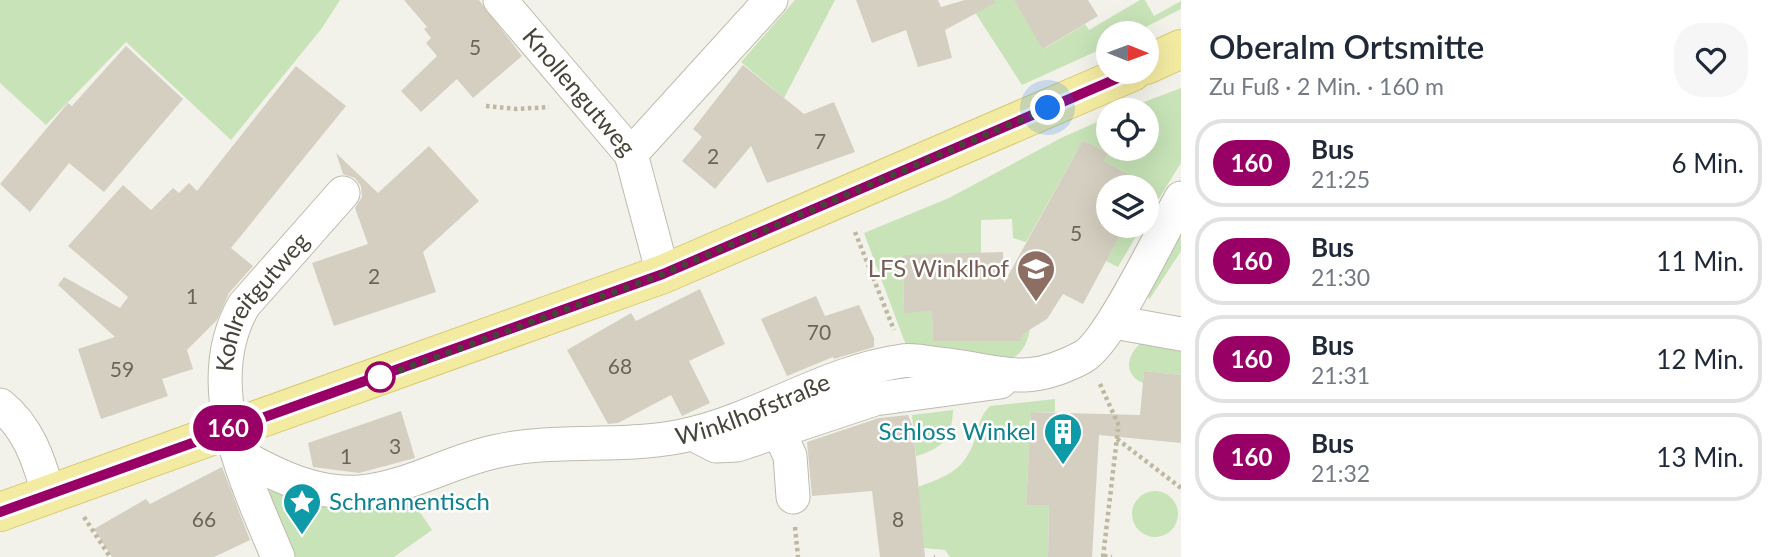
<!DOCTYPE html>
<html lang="de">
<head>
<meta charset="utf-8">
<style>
  body { margin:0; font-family:Lato,sans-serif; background:#f6f6f7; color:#1f2937; height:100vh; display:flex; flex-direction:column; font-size:26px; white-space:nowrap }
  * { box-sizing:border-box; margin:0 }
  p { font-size:23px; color:#747a83 }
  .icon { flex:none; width:38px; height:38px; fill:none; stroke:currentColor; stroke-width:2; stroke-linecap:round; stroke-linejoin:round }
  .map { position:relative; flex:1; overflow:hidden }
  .side { display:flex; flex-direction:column; background:#fff; width:595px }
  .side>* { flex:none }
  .badge { padding:0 14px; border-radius:23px; font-size:24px; line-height:46px }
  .needle { width:46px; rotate:91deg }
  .tools { position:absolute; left:1096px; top:21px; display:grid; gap:14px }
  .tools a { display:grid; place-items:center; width:63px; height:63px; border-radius:50%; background:#fff; box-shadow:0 7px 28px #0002; font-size:35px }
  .you { position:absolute; width:35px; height:35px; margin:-18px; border:5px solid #fff; border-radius:50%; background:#1a73e8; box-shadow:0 0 0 10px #1a73e833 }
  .map>.badge { position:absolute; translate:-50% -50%; box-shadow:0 0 0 4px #fff }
  .round { display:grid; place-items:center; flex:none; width:74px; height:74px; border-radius:28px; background:#f6f6f7 }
  .headline { display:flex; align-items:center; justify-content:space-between; height:119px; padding:0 28px }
  h1 { font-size:33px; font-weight:600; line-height:52px }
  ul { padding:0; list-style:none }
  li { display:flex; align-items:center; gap:21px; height:88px; margin:0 14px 10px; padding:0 14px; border:4px solid #e0e1e3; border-radius:28px }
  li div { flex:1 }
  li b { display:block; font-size:26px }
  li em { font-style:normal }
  li .badge { min-width:77px; font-weight:700; text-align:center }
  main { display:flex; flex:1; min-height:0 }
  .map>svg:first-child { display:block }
  .green { fill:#c7e3b7 }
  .building { fill:#d4cfc0 }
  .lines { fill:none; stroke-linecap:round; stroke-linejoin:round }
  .minor-casing { stroke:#bebbad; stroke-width:35 }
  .major-casing { stroke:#d8cb73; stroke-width:40 }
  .path { stroke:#beb8a0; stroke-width:4.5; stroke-dasharray:3.5 3.5; stroke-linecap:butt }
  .minor { stroke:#fff; stroke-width:33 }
  .major { stroke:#f4eba2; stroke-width:38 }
  .line-casing { stroke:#fff; stroke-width:16 }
  .line { stroke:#906; stroke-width:10 }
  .walk { stroke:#464338; stroke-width:7; stroke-dasharray:0 12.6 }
  .stop-dot { fill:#fff; stroke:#906; stroke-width:3.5 }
  .labels { text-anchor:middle; stroke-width:5; stroke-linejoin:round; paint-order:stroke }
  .number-label { font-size:21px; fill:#6a665a }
  .street-label { font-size:24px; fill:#464338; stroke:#fff }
  .education-label { font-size:24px; fill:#785e54; stroke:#fff; text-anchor:end }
  .culture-label { font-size:24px; fill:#0d838f; stroke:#fff; text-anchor:end }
</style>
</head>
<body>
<main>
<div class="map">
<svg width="1181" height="557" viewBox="0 0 1181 557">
  <rect width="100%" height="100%" fill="#f3f2ea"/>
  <g class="green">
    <path d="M0 0H340L322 28 231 140 126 42 46 125 0 83Z"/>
    <path d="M795 0H835L784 98 741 62Z"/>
    <path d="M967 0H1014L1044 49 1085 24 1089 30 1140 0H1145L1154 16 1181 1V9L1134 33H1108V46L1022 85Z"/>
    <path d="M1181 88V163L1146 219 1147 185 1104 161 1108 153 1083 140 1026 242 1013 238 1012 219 981 220V260L962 254 903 256 904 312 932 311 933 341H1021V330L1030 328C1028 342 1023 354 1010 359L910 356 864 233 949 198 1061 138 1108 117V149H1146V110H1123Z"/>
    <path d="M1181 223V251L1149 300 1147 289Z"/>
    <path d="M1125 226H1142L1118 267 1106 261Z"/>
    <path d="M1144 341 1181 343V375L1144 371 1143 383C1121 374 1128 351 1144 341Z"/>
    <path d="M1055 399V412H1031L1026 504 1049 505 1048 557H950L945 550 924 548 918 487C950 475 965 470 976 436 979 424 981 415 990 406Z"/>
    <path d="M953 410C952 438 942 449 916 456L912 415Z"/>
    <path d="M274 486 367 508 407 493 432 530 394 557H292L267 496Z"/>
    <circle cx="1155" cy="514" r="23"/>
  </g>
  <g class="building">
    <path d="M404 0H479L522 56 473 98 457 79 421 112 401 91 437 56 426 43 431 38 424 29 427 27Z"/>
    <path d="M856 0H938L941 7 965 0H994L995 3 945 30 952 58 918 67 906 30 872 43Z"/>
    <path d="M1014 0H1088L1098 16 1043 49Z"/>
    <path d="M126 46 183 99 104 192 69 163 30 212 0 184 68 103 72 106Z"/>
    <path d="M743 65 804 114 834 102 855 152 767 183 751 146 715 189 682 161 702 137 693 129Z"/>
    <path d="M296 66 346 106 231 248 253 266 229 293 217 320 187 350 193 369 162 379 168 396 101 419 78 349 115 337 58 285 64 277 120 308 128 297 68 246 123 185 151 210 173 188 179 193 189 183 197 191Z"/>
    <path d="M1083 140 1108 153 1104 161 1147 185 1108 187V226H1125L1083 304 1063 294 1047 319 1021 335V341H933L932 311 904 313 903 255 1003 252 1004 283Z"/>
    <path d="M429 146 479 201 423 252 436 292 334 326 312 263 368 244 355 208 362 197 361 186 355 178 343 174 336 153 378 193Z"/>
    <path d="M700 289 725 344 689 361 710 403 682 416 671 395 618 423 608 424 567 350 631 313 636 321Z"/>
    <path d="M816 296 825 316 859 305 874 338V347L834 359 833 357 787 376 761 319Z"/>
    <path d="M1144 371 1181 375V443L1099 435 1092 557H1048L1049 505H1026L1031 412 1140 415Z"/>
    <path d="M401 411 415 458 359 473 313 467 308 443Z"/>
    <path d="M908 415 913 427 925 557H880L872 491 812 496 807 442 879 418Z"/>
    <path d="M222 467 250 540 214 557H112L94 529 146 499 150 504Z"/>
  </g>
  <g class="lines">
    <defs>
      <g id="minor">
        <path id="s1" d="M500 0 631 154 663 274"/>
        <path d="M631 154 771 0"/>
        <path d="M1114 322 1181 334"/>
        <path d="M0 405C28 427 39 460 48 493"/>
        <path d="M779 432 790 456 793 497"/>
        <path d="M693 434 716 446 737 445 875 399 1000 382"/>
        <path id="s2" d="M240 455C276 476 317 495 360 492 408 488 452 460 498 451 562 437 632 450 695 433 765 415 830 371 902 361 913 359 927 363 939 364 1001 370 1023 389 1083 357 1110 342 1163 230 1181 198"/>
        <path id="s3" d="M278 557C246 481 198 384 244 305L343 193"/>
      </g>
      <g id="major">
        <path d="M1146 65 1181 49"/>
        <path d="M0 512 663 274 1132 72"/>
      </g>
    </defs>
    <use href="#minor" class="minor-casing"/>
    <use href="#major" class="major-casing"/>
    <g class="path">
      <path d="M486 106 517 109 549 107"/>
      <path d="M855 232 894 330"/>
      <path d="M1100 384 1119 426"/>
      <path d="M1117 439 1181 488"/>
      <path d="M84 517 110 557"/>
      <path d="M795 527 798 557"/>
      <path d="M1104 556 1112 557"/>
      <path d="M934 557H935"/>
      <path d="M1103 557 1118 429"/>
    </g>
    <use href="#minor" class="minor"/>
    <use href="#major" class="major"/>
  </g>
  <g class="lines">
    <defs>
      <path id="line" d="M0 512 663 274 1132 72"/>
    </defs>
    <use href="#line" class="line-casing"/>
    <use href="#line" class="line"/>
    <path class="walk" d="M380 377 373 380 663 274 1048 108"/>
  </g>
  <defs>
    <symbol id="school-pin" viewBox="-11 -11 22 30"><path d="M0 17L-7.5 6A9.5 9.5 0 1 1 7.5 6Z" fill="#8d6e63" stroke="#fff"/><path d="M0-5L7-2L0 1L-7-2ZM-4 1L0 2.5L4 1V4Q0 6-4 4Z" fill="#fff"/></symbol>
    <symbol id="building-pin" viewBox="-11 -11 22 30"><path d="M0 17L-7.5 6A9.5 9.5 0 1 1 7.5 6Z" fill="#0f9aa8" stroke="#fff"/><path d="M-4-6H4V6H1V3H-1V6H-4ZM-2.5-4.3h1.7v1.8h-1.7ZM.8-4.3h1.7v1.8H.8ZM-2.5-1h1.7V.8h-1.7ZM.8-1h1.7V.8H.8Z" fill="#fff"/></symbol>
    <symbol id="sight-pin" viewBox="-11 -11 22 30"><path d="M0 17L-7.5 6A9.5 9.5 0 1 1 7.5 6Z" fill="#0f9aa8" stroke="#fff"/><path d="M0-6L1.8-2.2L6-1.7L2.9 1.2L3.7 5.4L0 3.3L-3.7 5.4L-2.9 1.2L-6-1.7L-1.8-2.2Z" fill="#fff"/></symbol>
  </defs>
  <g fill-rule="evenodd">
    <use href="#school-pin" x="1014" y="247" width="44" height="60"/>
    <use href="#building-pin" x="1041" y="410" width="44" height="60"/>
    <use href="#sight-pin" x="280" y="480" width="44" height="60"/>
  </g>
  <circle class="stop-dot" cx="380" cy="377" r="14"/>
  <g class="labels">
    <g class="number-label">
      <text x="475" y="55">5</text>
      <text x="820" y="149">7</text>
      <text x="713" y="164">2</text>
      <text x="1076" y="241">5</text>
      <text x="374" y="284">2</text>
      <text x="192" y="304">1</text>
      <text x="819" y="340">70</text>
      <text x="620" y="374">68</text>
      <text x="122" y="377">59</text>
      <text x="395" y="454">3</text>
      <text x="346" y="464">1</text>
      <text x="204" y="527">66</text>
      <text x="898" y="527">8</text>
    </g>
    <g class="street-label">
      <text dy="8" stroke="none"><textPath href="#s1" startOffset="121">Knollengutweg</textPath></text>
      <text dy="8" stroke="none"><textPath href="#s3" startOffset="275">Kohlreitgutweg</textPath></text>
      <text dy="8" stroke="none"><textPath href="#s2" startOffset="532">Winklhofstraße</textPath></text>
    </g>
    <g class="education-label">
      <text x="1009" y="277">LFS Winklhof</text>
    </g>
    <g class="culture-label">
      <text x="1036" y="440">Schloss Winkel</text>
      <text x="329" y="510" text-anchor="start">Schrannentisch</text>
    </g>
  </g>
</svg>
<div class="tools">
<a><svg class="needle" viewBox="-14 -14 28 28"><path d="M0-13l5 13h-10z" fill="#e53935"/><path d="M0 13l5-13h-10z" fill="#747a83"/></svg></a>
<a><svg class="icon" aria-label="locate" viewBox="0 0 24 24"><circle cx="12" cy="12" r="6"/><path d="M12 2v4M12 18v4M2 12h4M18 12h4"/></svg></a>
<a><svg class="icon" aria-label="layers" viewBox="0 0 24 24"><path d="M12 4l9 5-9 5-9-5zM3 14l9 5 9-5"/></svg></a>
</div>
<div class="you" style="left:1048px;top:108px"></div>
<b class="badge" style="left:228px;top:428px;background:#906;color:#fff">160</b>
</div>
<section class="side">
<div class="headline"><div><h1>Oberalm Ortsmitte</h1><p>Zu Fuß · 2 Min. · 160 m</p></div><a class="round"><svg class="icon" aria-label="heart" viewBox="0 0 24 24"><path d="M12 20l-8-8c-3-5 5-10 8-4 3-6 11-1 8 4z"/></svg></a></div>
<ul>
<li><span class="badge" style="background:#906;color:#fff">160</span><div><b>Bus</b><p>21:25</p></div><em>6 Min.</em></li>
<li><span class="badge" style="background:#906;color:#fff">160</span><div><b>Bus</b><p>21:30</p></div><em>11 Min.</em></li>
<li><span class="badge" style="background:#906;color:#fff">160</span><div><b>Bus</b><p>21:31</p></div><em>12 Min.</em></li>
<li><span class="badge" style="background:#906;color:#fff">160</span><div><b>Bus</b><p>21:32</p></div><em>13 Min.</em></li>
</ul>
</section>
</main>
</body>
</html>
